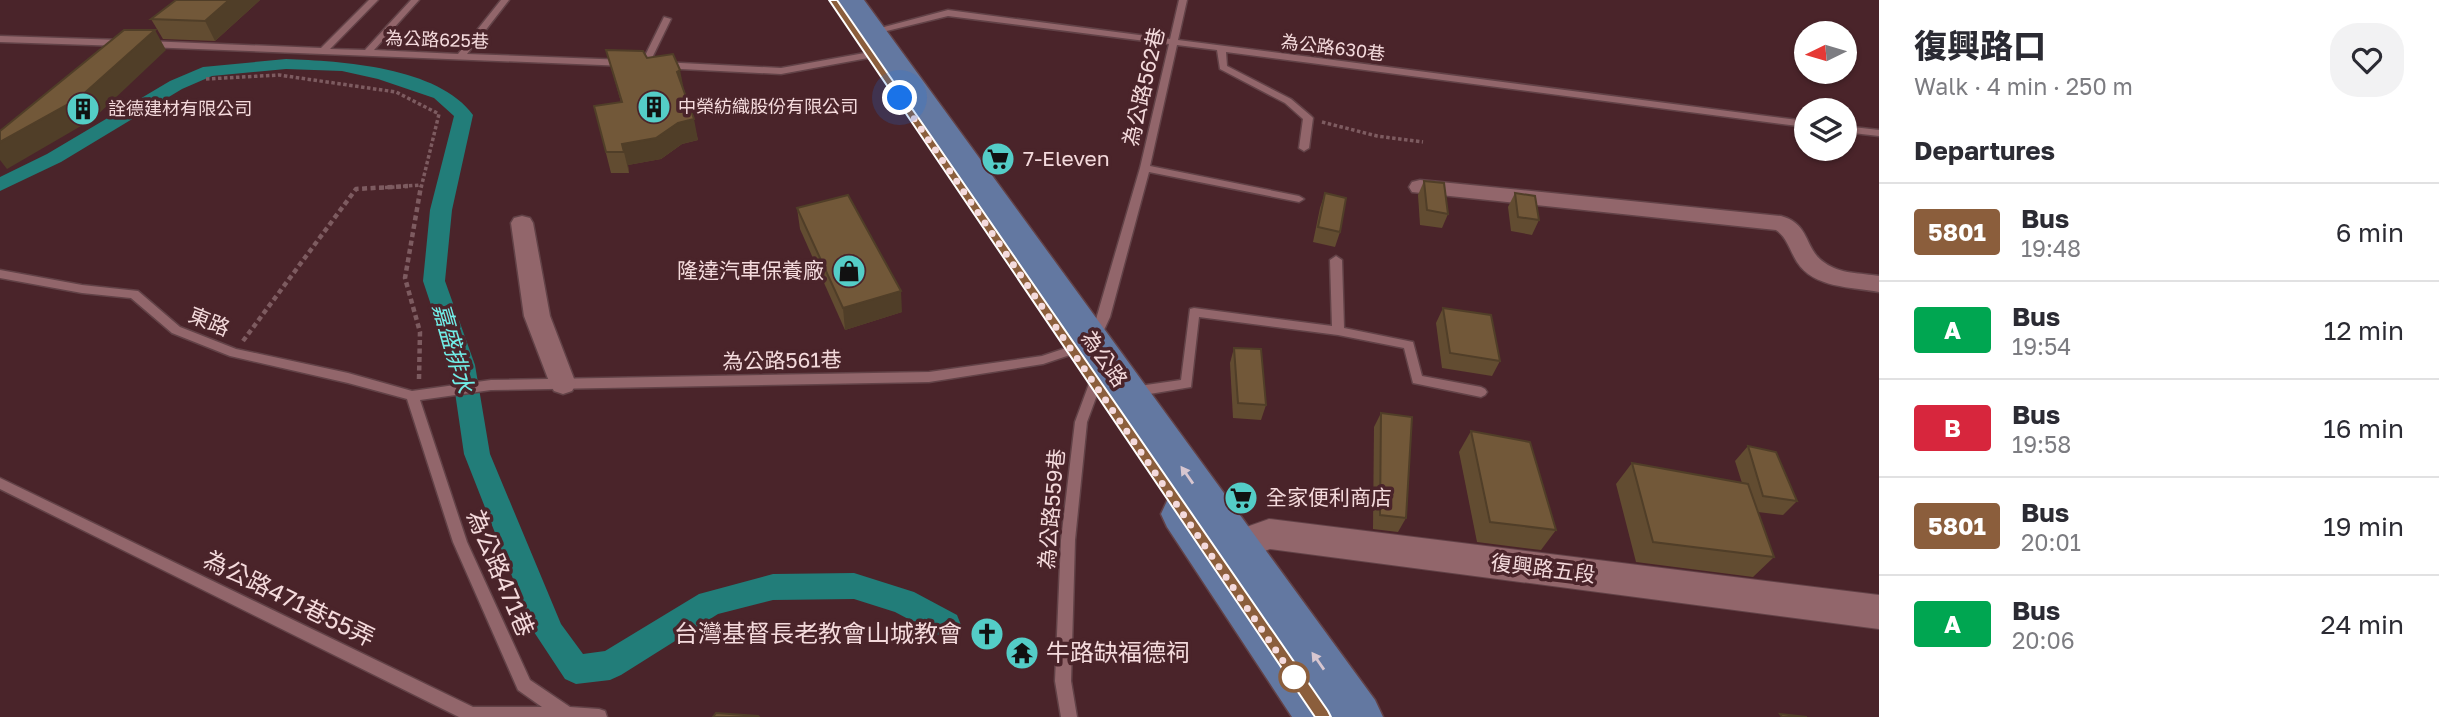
<!DOCTYPE html>
<html lang="en">
<head>
<meta charset="utf-8">
<style>
  body { margin:0; font-family:"Golos Text","Noto Sans TC",sans-serif; background:#f2f2f3; color:#2b2b33; height:100vh; display:flex; flex-direction:column; font-size:26px; white-space:nowrap }
  * { box-sizing:border-box; margin:0 }
  p { font-size:23px; color:#7c7c81 }
  .icon { flex:none; width:38px; height:38px; fill:none; stroke:currentColor; stroke-width:2; stroke-linecap:round; stroke-linejoin:round }
  .map { position:relative; flex:1; overflow:hidden }
  .details { display:flex; flex-direction:column; background:#fff; width:560px }
  .details>* { flex:none }
  .badge { padding:0 14px; border-radius:5px; font-size:24px; line-height:46px }
  .needle { width:46px; rotate:265deg }
  .controls { position:absolute; left:1794px; top:21px; display:grid; gap:14px }
  .controls a { display:grid; place-items:center; width:63px; height:63px; border-radius:50%; background:#fff; box-shadow:0 2px 5px #0004; font-size:35px }
  .you { position:absolute; width:35px; height:35px; margin:-18px; border:5px solid #fff; border-radius:50%; background:#1a73e8; box-shadow:0 0 0 10px #1a73e833 }
  .map>.badge { position:absolute; translate:-50% -50%; box-shadow:0 0 0 4px #fff }
  h2 { padding:0 35px; font-size:26px; line-height:63px }
  .round { display:grid; place-items:center; flex:none; width:74px; height:74px; border-radius:28px; background:#f2f2f3 }
  .headline { display:flex; align-items:center; justify-content:space-between; height:119px; padding:0 35px }
  h1 { font-size:33px; font-weight:800; line-height:52px }
  ul { padding:0; list-style:none }
  li { display:flex; align-items:center; gap:21px; height:98px; padding:0 35px; border-top:2px solid #e1e1e2 }
  li div { flex:1 }
  li b { display:block; font-size:26px }
  li em { font-style:normal }
  li .badge { min-width:77px; font-weight:700; text-align:center }
  main { display:flex; flex:1; min-height:0 }
  .map>svg:first-child { display:block }
  .lines { fill:none; stroke-linecap:round; stroke-linejoin:round }
  .canal { fill:#227d79; fill-rule:evenodd }
  .service-casing { stroke:#624247; stroke-width:3 }
  .minor-casing { stroke:#624247; stroke-width:3 }
  .tertiary-casing { stroke:#624247; stroke-width:2 }
  .primary-casing { stroke:#624247; stroke-width:3 }
  .path-far1 { stroke:#7d5b60; stroke-width:3.5; stroke-dasharray:3.5 2.5; stroke-linecap:butt }
  .path { stroke:#7d5b60; stroke-width:4.5; stroke-dasharray:5 3.5; stroke-linecap:butt }
  .service { fill:#92666b; fill-rule:evenodd }
  .minor { fill:#92666b; fill-rule:evenodd }
  .tertiary { fill:#92666b; fill-rule:evenodd }
  .primary { fill:#6378a1; fill-rule:evenodd }
  .wall { fill:#624c31 }
  .shaded-wall { fill:#503e28 }
  .building { fill:#725839; stroke:#503e28; stroke-width:2 }
  .oneway { fill:#d7c6d0 }
  .line { fill:#8b5e3c; stroke:#fff; stroke-width:2 }
  .walk { stroke:#f4dadc; stroke-width:7; stroke-dasharray:0 12.6 }
  .stop-dot { fill:#fff; stroke:#8b5e3c; stroke-width:3.5 }
  .labels { text-anchor:middle; stroke-width:7; stroke-linejoin:round; paint-order:stroke }
  .far-street-label { font-size:18px; fill:#f4dadc; stroke:#4a242a }
  .far-poi-label { font-size:18px; fill:#f4dadc; stroke:#4a242a; text-anchor:start }
  .street-label { font-size:21px; fill:#f4dadc; stroke:#4a242a }
  .poi-label { font-size:21px; fill:#f4dadc; stroke:#4a242a; text-anchor:start }
  .water-label { font-size:23px; font-style:italic; fill:#71eee8; stroke:#4a242a }
  .near-street-label { font-size:24px; fill:#f4dadc; stroke:#4a242a }
  .near-poi-label { font-size:24px; fill:#f4dadc; stroke:#4a242a; text-anchor:end }
</style>
</head>
<body>
<main>
<div class="map">
<svg width="1879" height="717" viewBox="0 0 1879 717">
  <rect width="100%" height="100%" fill="#4a242a"/>
  <g class="lines">
    <path class="canal" d="M286 59C341 61 439 67 473 115L452 210 445 281 475 365 490 454 561 624 583 654 605 651 699 594 773 574 854 573 914 592 957 615 961 625 957 635 946 639 895 612 854 599 773 600 718 614 621 675 610 680 576 684 565 679 534 632 464 454 451 365 423 281 430 210 454 116 434 98 378 79 342 71 286 69 212 76 182 89 61 162 0 191V177L47 154 170 81 203 67Z"/>
    <defs>
      <g id="service">
        <path d="M369 0H378L330 49 365 50 411 0H419L374 50 458 54 501 0H509L467 54 626 60 630 63 626 66 147 47 143 44 147 41 321 48Z"/>
        <path d="M1179 0H1187L1178 40 1806 121V127L1226 52 1227 66 1291 99 1311 116 1313 118 1309 148 1304 151 1299 148 1303 119 1285 103 1220 69 1217 50 1177 45 1150 166 1299 196 1304 199 1299 202 1149 172 1110 317 1099 341 1095 342 1094 347 1043 364 929 382 491 390 420 400 467 542 530 680 570 707 599 709 605 711 607 717H459L0 489V478L473 707H542L518 690 453 542 407 399 348 383 230 356 172 333 131 298 82 293 0 278V270L82 285 138 291 180 327 236 349 348 373 412 391 491 380 929 372 1042 356 1090 340 1140 168 1169 44 948 16 858 38 854 35 948 10 1170 39Z"/>
        <path d="M664 17 671 19 649 64 642 66 641 64Z"/>
        <path d="M0 36 122 40 126 43 122 46 0 42Z"/>
        <path d="M887 49 891 52 890 54 781 74 661 68 657 65 661 62 781 68Z"/>
        <path d="M1844 126 1879 130V136L1844 132Z"/>
        <path d="M1336 256 1342 260 1344 328 1413 342 1422 376 1481 387 1485 389 1487 392 1485 395 1481 397 1413 383 1404 348 1338 335 1199 317 1191 387 1132 397 1128 395 1126 392 1128 389 1132 387 1181 380 1190 309 1194 308 1332 326 1330 260Z"/>
        <path d="M1094 355 1100 359 1101 384 1087 422 1075 540 1071 681 1077 717H1061L1055 681 1061 540 1075 422 1089 384 1088 359Z"/>
      </g>
      <g id="minor">
        <path d="M1420 180 1781 216C1811 224 1804 250 1825 263 1840 274 1861 273 1879 276V292C1852 287 1813 288 1797 262 1790 251 1787 237 1776 230L1412 192 1409 187 1412 182Z"/>
        <path d="M522 216 530 218 533 223 550 316 576 384 572 391 563 394 554 391 550 384 524 316 511 223 514 218Z"/>
      </g>
      <path id="tertiary" d="M1269 519 1879 595V629L1270 549 1217 569 1204 564 1198 553 1204 542Z"/>
      <path id="primary" d="M838 0H864L1375 700 1383 717H1292L1167 527 1161 514 1167 501 1178 498Z"/>
    </defs>
    <use href="#service" class="service-casing"/>
    <use href="#minor" class="minor-casing"/>
    <use href="#tertiary" class="tertiary-casing"/>
    <use href="#primary" class="primary-casing"/>
    <g class="path-far1">
      <path d="M206 79 279 75 396 92 439 114 421 188"/>
      <path d="M1322 122 1377 136 1423 142"/>
      <path d="M379 188 421 185"/>
    </g>
    <g class="path">
      <path d="M243 341 356 189 408 186"/>
      <path d="M419 379 420 332 405 278 421 186"/>
    </g>
    <use href="#service" class="service"/>
    <use href="#minor" class="minor"/>
    <use href="#tertiary" class="tertiary"/>
    <use href="#primary" class="primary"/>
  </g>
  <g class="wall">
    <path d="M176 0H260L215 41 163 39 151 19Z"/>
    <path d="M606 50 647 58 684 90 698 140 682 144 661 159 628 165 629 173H611L594 106 621 102Z"/>
    <path d="M1424 181 1448 214 1442 228 1420 225 1418 195Z"/>
    <path d="M1325 193 1340 232 1335 247 1313 242 1320 208Z"/>
    <path d="M1515 193 1539 220 1532 235 1511 231 1508 207Z"/>
    <path d="M797 208 902 312 845 330 800 229Z"/>
    <path d="M1443 308 1500 361 1492 376 1442 368 1436 323Z"/>
    <path d="M1234 348 1266 405 1261 420 1233 418 1230 363Z"/>
    <path d="M1381 413 1406 518 1398 532 1373 529 1374 427Z"/>
    <path d="M1471 431 1556 530 1541 550 1477 542 1459 452Z"/>
    <path d="M1748 446 1797 501 1783 515 1758 512 1774 557 1753 577 1636 562 1616 484 1632 463 1742 483 1735 461Z"/>
  </g>
  <g class="shaded-wall">
    <path d="M229 0H260L215 41 205 21Z"/>
    <path d="M155 30 166 50 93 119 7 169 0 160V142Z"/>
    <path d="M680 70 684 90 677 72Z"/>
    <path d="M694 119 698 140 682 144 661 159 628 165 629 173 622 144 678 123Z"/>
    <path d="M901 291 902 312 845 330 843 308Z"/>
  </g>
  <g class="building">
    <path d="M176 0H229L205 21 151 19Z"/>
    <path d="M124 30H155L79 98 0 142V131Z"/>
    <path d="M606 50 643 51 647 58 673 54 680 70 677 72 694 119 678 123 656 138 622 144 624 152H606L594 106 622 102Z"/>
    <path d="M1424 181 1444 183 1448 214 1427 210Z"/>
    <path d="M1325 193 1346 198 1340 232 1318 227Z"/>
    <path d="M1515 193 1535 196 1539 220 1518 217Z"/>
    <path d="M848 195 901 291 843 308 797 208Z"/>
    <path d="M1443 308 1491 315 1500 361 1450 353Z"/>
    <path d="M1234 348 1261 349 1266 405 1238 403Z"/>
    <path d="M1381 413 1412 417 1406 518 1380 515Z"/>
    <path d="M1471 431 1530 442 1556 530 1490 522Z"/>
    <path d="M1748 446 1776 452 1797 501 1763 496Z"/>
    <path d="M1632 463 1748 484 1774 557 1653 542Z"/>
    <path d="M716 713 758 716 759 717H713Z"/>
    <path d="M1780 714 1807 717H1782Z"/>
  </g>
  <defs><path id="oneway-solid" d="M-6-.8H1V-3.2L6.5 0L1 3.2V.8H-6Z" transform="scale(1.75)"/></defs>
  <g class="oneway">
    <use href="#oneway-solid" transform="translate(1187 475) rotate(-125)"/>
    <use href="#oneway-solid" transform="translate(1318 661) rotate(-125)"/>
  </g>
  <path class="line" d="M829 0H837L1328 711 1331 717H1315Z"/>
  <g class="lines">
    <path class="walk" d="M900 98 1294 677"/>
  </g>
  <defs>
    <symbol id="building-disc" viewBox="-11 -11 22 22"><circle r="9.5" fill="#54cdc7" stroke="#4a242a"/><path d="M-4-6H4V6H1V3H-1V6H-4ZM-2.5-4.3h1.7v1.8h-1.7ZM.8-4.3h1.7v1.8H.8ZM-2.5-1h1.7V.8h-1.7ZM.8-1h1.7V.8H.8Z" fill="#111"/></symbol>
    <symbol id="supermarket-disc" viewBox="-11 -11 22 22"><circle r="9.5" fill="#54cdc7" stroke="#4a242a"/><path d="M-6-5.5h2.5l.6 2H6L4.5 2H-2.5L-4.4-4H-6ZM-1.5 3.2a1.3 1.3 0 1 0 .1 0ZM3 3.2a1.3 1.3 0 1 0 .1 0Z" fill="#111"/></symbol>
    <symbol id="shop-disc" viewBox="-11 -11 22 22"><circle r="9.5" fill="#54cdc7" stroke="#4a242a"/><path d="M-5-2.5h2.3a2.7 3.5 0 0 1 5.4 0H5L5.5 6h-11ZM-1.5-2.5h3a1.5 2.3 0 0 0-3 0Z" fill="#111"/></symbol>
    <symbol id="church-disc" viewBox="-11 -11 22 22"><circle r="9.5" fill="#54cdc7" stroke="#4a242a"/><path d="M-1.2-6h2.4v3.5h3.3v2.4h-3.3V6h-2.4V-.1h-3.3v-2.4h3.3Z" fill="#111"/></symbol>
    <symbol id="temple-disc" viewBox="-11 -11 22 22"><circle r="9.5" fill="#54cdc7" stroke="#4a242a"/><path d="M0-6L5-2H3V0L6.5 2.5H4V6H1.5V3h-3V6H-4V2.5H-6.5L-3 0V-2H-5Z" fill="#111"/></symbol>
  </defs>
  <g fill-rule="evenodd">
    <use href="#building-disc" x="635" y="88" width="38" height="38"/>
    <use href="#building-disc" x="64" y="90" width="38" height="38"/>
    <use href="#supermarket-disc" x="979" y="140" width="38" height="38"/>
    <use href="#shop-disc" x="830" y="252" width="38" height="38"/>
    <use href="#supermarket-disc" x="1222" y="479" width="38" height="38"/>
    <use href="#church-disc" x="968" y="615" width="38" height="38"/>
    <use href="#temple-disc" x="1003" y="634" width="38" height="38"/>
  </g>
  <circle class="stop-dot" cx="1294" cy="677" r="14"/>
  <g class="labels">
    <g class="far-street-label">
      <text transform="translate(437 40) rotate(2)" y="6">為公路625巷</text>
      <text transform="translate(1333 48) rotate(7)" y="6">為公路630巷</text>
    </g>
    <g class="far-poi-label">
      <text x="678" y="113">中榮紡織股份有限公司</text>
      <text x="108" y="115">詮德建材有限公司</text>
    </g>
    <g class="street-label">
      <text transform="translate(1144 87) rotate(-77)" y="7">為公路562巷</text>
      <text transform="translate(209 322) rotate(22)" y="7">東路</text>
      <text transform="translate(1104 359) rotate(55)" y="7">為公路</text>
      <text transform="translate(782 361) rotate(-1)" y="7">為公路561巷</text>
      <text transform="translate(1052 509) rotate(-85)" y="7">為公路559巷</text>
      <text transform="translate(1543 569) rotate(7)" y="7">復興路五段</text>
    </g>
    <g class="poi-label">
      <text x="1023" y="166">7-Eleven</text>
      <text x="824" y="278" text-anchor="end">隆達汽車保養廠</text>
      <text x="1266" y="505">全家便利商店</text>
    </g>
    <g class="water-label">
      <text transform="translate(453 348) rotate(74)" y="8">嘉盛排水</text>
    </g>
    <g class="near-street-label">
      <text transform="translate(500 573) rotate(67)" y="8">為公路471巷</text>
      <text transform="translate(289 599) rotate(26)" y="8">為公路471巷55弄</text>
    </g>
    <g class="near-poi-label">
      <text x="962" y="642">台灣基督長老教會山城教會</text>
      <text x="1046" y="661" text-anchor="start">牛路缺福德祠</text>
    </g>
  </g>
</svg>
<div class="controls">
<a><svg class="needle" viewBox="-14 -14 28 28"><path d="M0-13l5 13h-10z" fill="#e53935"/><path d="M0 13l5-13h-10z" fill="#7c7c81"/></svg></a>
<a><svg class="icon" aria-label="layers" viewBox="0 0 24 24"><path d="M12 4l9 5-9 5-9-5zM3 14l9 5 9-5"/></svg></a>
</div>
<div class="you" style="left:900px;top:98px"></div>
</div>
<section class="details">
<div class="headline"><div><h1>復興路口</h1><p>Walk · 4 min · 250 m</p></div><a class="round"><svg class="icon" aria-label="heart" viewBox="0 0 24 24"><path d="M12 20l-8-8c-3-5 5-10 8-4 3-6 11-1 8 4z"/></svg></a></div>
<h2>Departures</h2>
<ul>
<li><span class="badge" style="background:#8b5e3c;color:#fff">5801</span><div><b>Bus</b><p>19:48</p></div><em>6 min</em></li>
<li><span class="badge" style="background:#00a651;color:#fff">A</span><div><b>Bus</b><p>19:54</p></div><em>12 min</em></li>
<li><span class="badge" style="background:#d7263d;color:#fff">B</span><div><b>Bus</b><p>19:58</p></div><em>16 min</em></li>
<li><span class="badge" style="background:#8b5e3c;color:#fff">5801</span><div><b>Bus</b><p>20:01</p></div><em>19 min</em></li>
<li><span class="badge" style="background:#00a651;color:#fff">A</span><div><b>Bus</b><p>20:06</p></div><em>24 min</em></li>
</ul>
</section>
</main>
</body>
</html>
